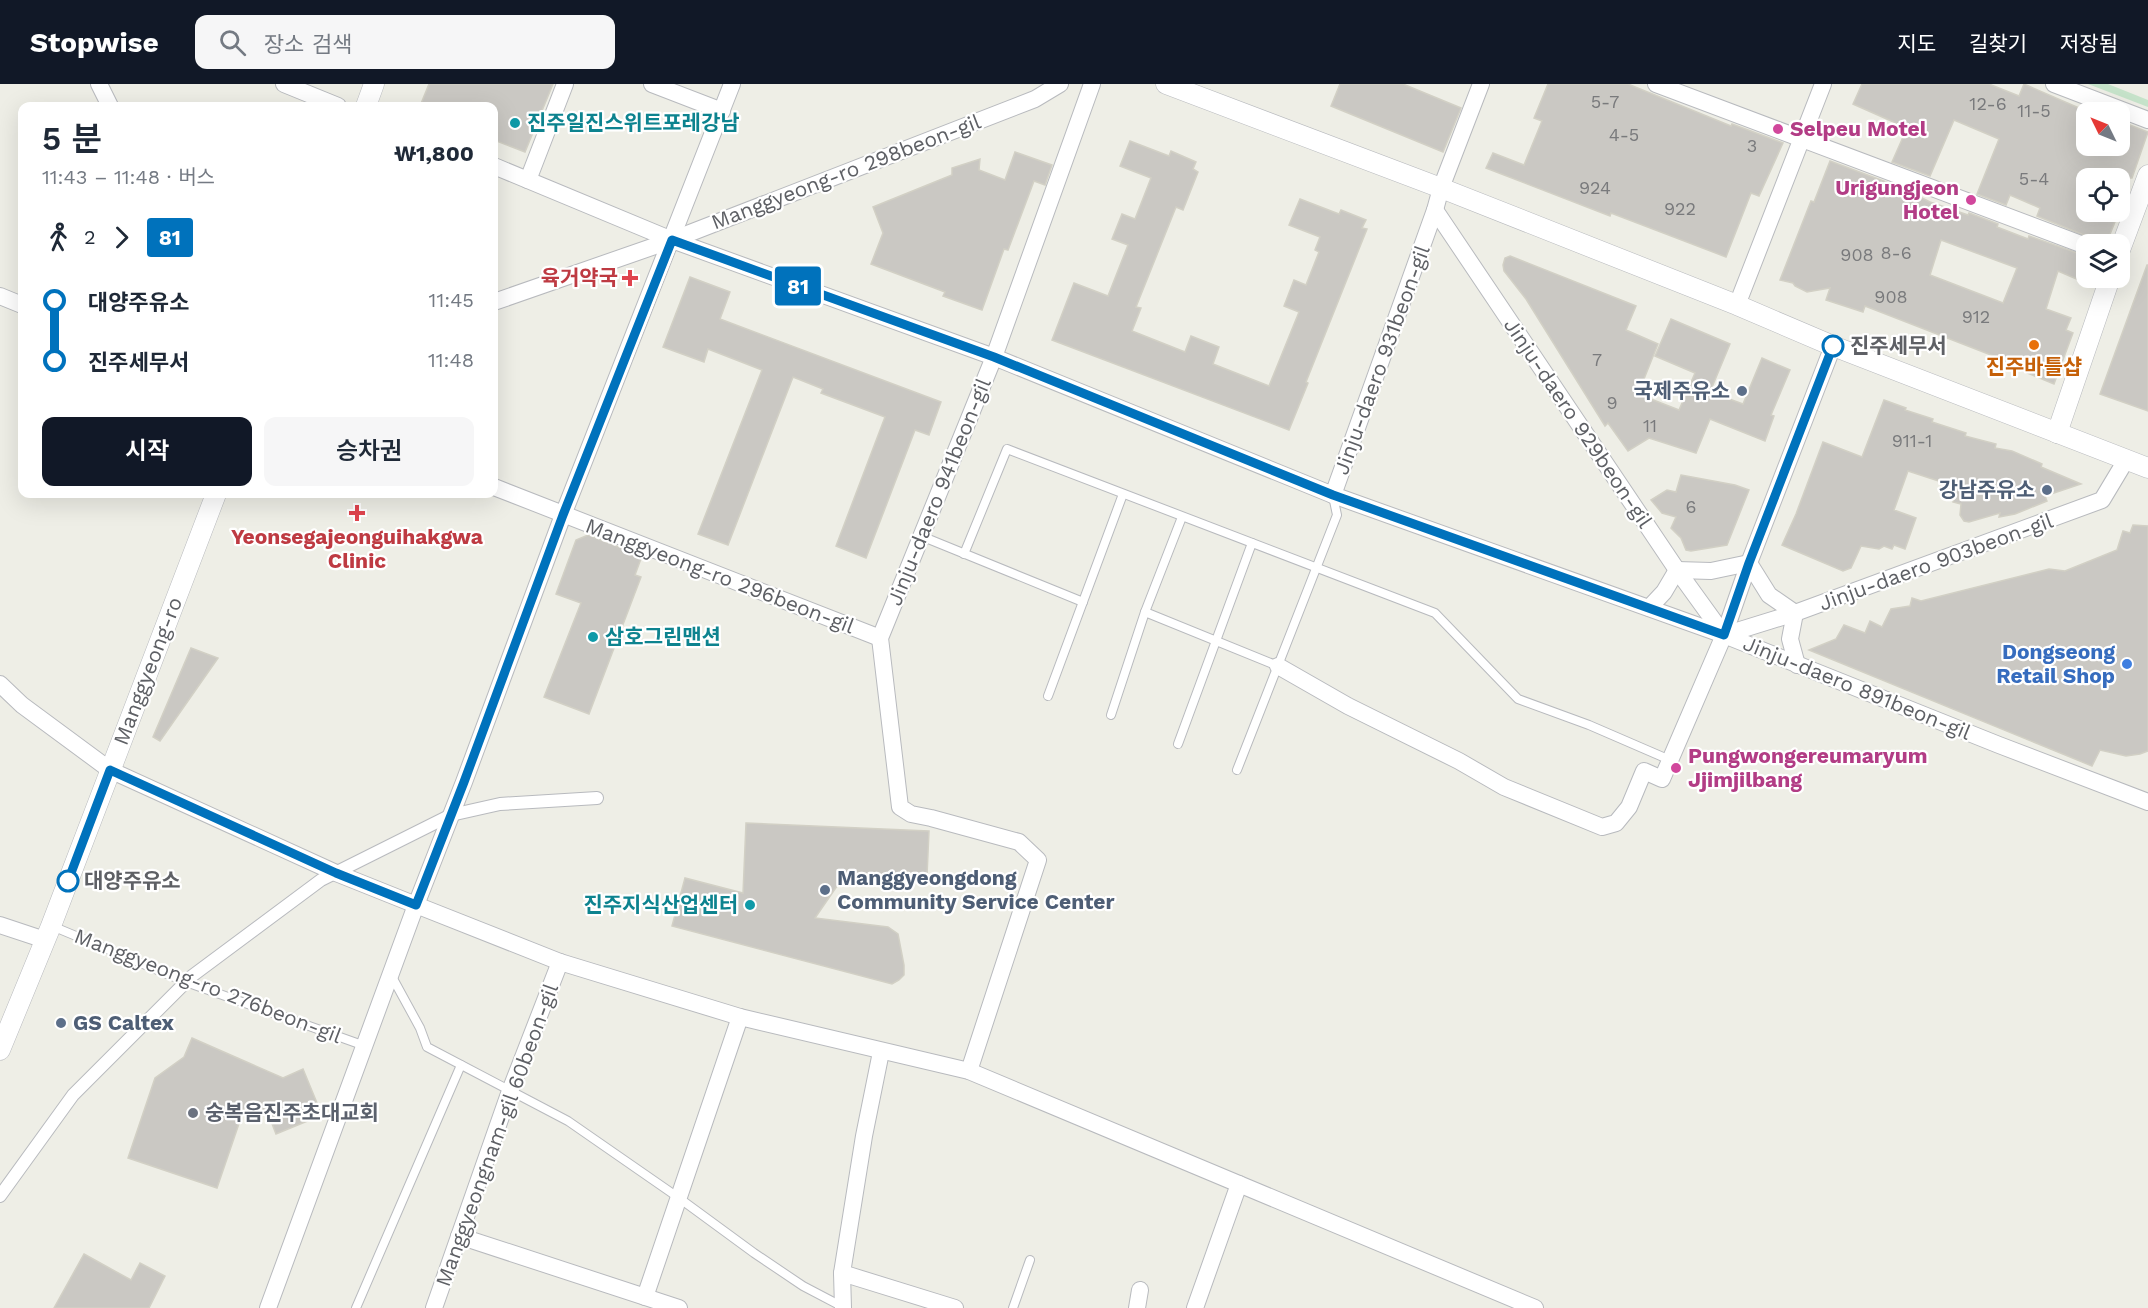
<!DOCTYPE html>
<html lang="ko">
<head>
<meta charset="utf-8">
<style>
  body { margin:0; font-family:"Work Sans","Noto Sans KR",sans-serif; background:#f6f6f7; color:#1f2937; height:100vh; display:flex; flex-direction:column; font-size:22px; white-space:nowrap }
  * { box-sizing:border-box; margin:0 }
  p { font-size:20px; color:#747a83 }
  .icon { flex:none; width:33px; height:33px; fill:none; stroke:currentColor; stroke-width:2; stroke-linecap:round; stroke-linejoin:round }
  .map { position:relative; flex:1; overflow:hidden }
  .sheet { position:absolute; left:18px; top:18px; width:480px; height:396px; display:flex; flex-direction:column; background:#fff; border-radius:12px; box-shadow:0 6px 24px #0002 }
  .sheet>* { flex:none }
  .badge { padding:0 12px; border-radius:4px; font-size:21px; line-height:39px }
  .needle { width:39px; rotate:313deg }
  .controls { position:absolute; left:2076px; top:18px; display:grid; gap:12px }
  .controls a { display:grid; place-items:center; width:54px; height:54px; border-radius:12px; background:#fff; box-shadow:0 6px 24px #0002; font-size:30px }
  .map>.badge { position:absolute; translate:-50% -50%; box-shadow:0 0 0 3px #fff }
  .legs { display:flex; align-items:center; gap:9px; height:66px; padding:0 24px; font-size:20px }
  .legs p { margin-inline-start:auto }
  .summary { display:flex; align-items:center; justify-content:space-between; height:102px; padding:0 24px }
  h1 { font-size:33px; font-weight:600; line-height:45px }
  .primary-button { display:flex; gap:12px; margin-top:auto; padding:12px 24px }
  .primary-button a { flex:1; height:69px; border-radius:12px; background:#111827; color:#fff; font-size:24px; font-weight:600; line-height:69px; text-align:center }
  .primary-button a+a { background:#f6f6f7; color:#1f2937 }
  ul { padding:0 24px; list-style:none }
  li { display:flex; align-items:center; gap:21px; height:60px; font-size:22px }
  li i { display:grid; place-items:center; width:9px; height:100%; margin:0 8px; background:currentColor }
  li i::after { content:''; width:15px; height:15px; margin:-8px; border:4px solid; border-radius:50%; background:#fff }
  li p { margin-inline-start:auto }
  li:first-child i { background:linear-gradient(#0000 50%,currentColor 0) }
  li:last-child i { background:linear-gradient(currentColor 50%,#0000 0) }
  header { display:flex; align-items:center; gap:36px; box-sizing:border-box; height:84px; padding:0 30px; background:#111827; color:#fff }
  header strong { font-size:28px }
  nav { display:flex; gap:33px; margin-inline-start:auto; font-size:21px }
  .search { width:420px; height:54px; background:#f6f6f7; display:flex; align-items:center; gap:15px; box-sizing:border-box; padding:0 21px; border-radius:12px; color:#747a83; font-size:22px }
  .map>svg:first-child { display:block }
  .green { fill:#c6e3ca }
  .building { fill:#cac8c3; stroke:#d2d0c5; stroke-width:1.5; fill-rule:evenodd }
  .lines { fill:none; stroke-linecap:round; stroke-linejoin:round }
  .service-casing { stroke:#b8babe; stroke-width:10 }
  .pedestrian-casing { stroke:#b8babe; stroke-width:14 }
  .minor-casing { stroke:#b8babe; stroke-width:18 }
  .tertiary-casing { stroke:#b8babe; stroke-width:21 }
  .service { stroke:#fff; stroke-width:8 }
  .pedestrian { stroke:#fff; stroke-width:12 }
  .minor { stroke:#fff; stroke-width:16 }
  .tertiary { stroke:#fff; stroke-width:20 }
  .line-1-casing { stroke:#fff; stroke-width:14 }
  .line-1 { stroke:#0072bc; stroke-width:9 }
  .culture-dot { fill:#0f9aa8; stroke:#fff; stroke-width:2 }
  .hotel-dot { fill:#d1479c; stroke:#fff; stroke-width:2 }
  .health-dot { fill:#e0444e; stroke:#fff; stroke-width:2 }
  .food-dot { fill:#e8710a; stroke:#fff; stroke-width:2 }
  .stop-1-dot { fill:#fff; stroke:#0072bc; stroke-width:3 }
  .service-dot { fill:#5c6f8a; stroke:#fff; stroke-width:2 }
  .shop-dot { fill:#3f7fe0; stroke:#fff; stroke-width:2 }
  .worship-dot { fill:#6b7280; stroke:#fff; stroke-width:2 }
  .labels { text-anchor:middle; stroke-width:4.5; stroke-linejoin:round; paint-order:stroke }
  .number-label { font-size:18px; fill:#797a7c }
  .culture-label { font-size:21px; font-weight:bold; fill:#0d838f; stroke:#fff; text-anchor:start }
  .hotel-label { font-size:21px; font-weight:bold; fill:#b23c85; stroke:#fff; text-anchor:start }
  .street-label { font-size:21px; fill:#5e6065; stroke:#fff }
  .health-label { font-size:21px; font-weight:bold; fill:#be3a42; stroke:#fff; text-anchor:end }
  .stop-label { font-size:21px; font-weight:bold; fill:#5e6065; stroke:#fff; text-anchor:start }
  .food-label { font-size:21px; font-weight:bold; fill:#c56008; stroke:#fff }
  .service-label { font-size:21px; font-weight:bold; fill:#4e5e75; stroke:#fff; text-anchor:end }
  .shop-label { font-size:21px; font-weight:bold; fill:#366cbe; stroke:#fff; text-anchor:end }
  .worship-label { font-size:21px; font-weight:bold; fill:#5b616d; stroke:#fff; text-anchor:start }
</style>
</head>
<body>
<header>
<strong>Stopwise</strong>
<div class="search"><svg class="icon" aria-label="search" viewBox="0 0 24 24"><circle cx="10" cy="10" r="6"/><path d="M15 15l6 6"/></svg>장소 검색</div>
<nav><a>지도</a><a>길찾기</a><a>저장됨</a></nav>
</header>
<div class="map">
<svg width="2148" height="1224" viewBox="0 0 2148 1224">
  <rect width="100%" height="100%" fill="#eeeee6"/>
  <path class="green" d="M2088 0H2108L2148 16V23Z"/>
  <g class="building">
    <path d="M429 0H553L525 68 494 56V22H420Z"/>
    <path d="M1340 0H1403L1461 24 1443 68 1331 22Z"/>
    <path d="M1548 0H1628L1731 42 1732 40 1783 59 1759 112 1751 109 1726 173 1611 129 1610 132 1486 84 1493 69 1524 81 1542 37 1534 34Z"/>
    <path d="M1862 0H1989L2019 12 2024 0 2086 27V62H2120V37L2148 48 2132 94H2086V128H2119L2106 160 2037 132 2040 124 2010 111 2006 121 1977 110 1999 55 1954 36 1930 92 1892 78 1907 44 1853 20Z"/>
    <path d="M1130 57 1169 72 1171 67 1196 78 1193 85 1198 88 1183 126 1176 123 1136 223 1141 224 1132 247 1185 268 1191 252 1219 263 1213 280 1269 302 1299 228 1284 222 1294 196 1306 201 1319 168 1315 166 1320 153 1289 141 1300 115 1339 130 1341 126 1366 136 1362 144 1367 145 1306 298 1308 299 1289 346 1052 256 1074 199 1108 212 1128 161 1112 155 1122 130 1135 135 1151 94 1120 82Z"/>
    <path d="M1015 68 1052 81 1045 101 1034 97 1008 166 1004 165 982 226 943 212 945 208 871 180 883 149 873 123 952 91V84L980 75 979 86 1005 96Z"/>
    <path d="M1830 77 1921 111 1920 113 1930 118 1968 131 1969 129 1998 140 1997 143 2028 155 2029 152 2086 172V199L2058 187 2046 225 2071 234 2066 246 2073 249 2054 300 2008 281 2009 278 1865 222 1863 228 1826 216 1830 204 1807 208 1795 202 1793 199 1780 196 1811 117 1814 118ZM1941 156 2017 184 2003 219 1930 191Z"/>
    <path d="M1510 172 1636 222 1626 246 1658 260 1638 310 1679 326 1695 289 1655 272 1671 235 1730 260 1710 308 1743 320 1762 274 1790 286 1771 331 1774 332 1765 357 1710 335 1696 369 1649 354 1628 367 1608 339 1605 342 1526 215 1504 187 1503 181 1505 174Z"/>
    <path d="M2147 181H2148V327L2100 310Z"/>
    <path d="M690 193 730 208 720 235 941 318 929 351 915 346 866 474 836 462 885 333 821 309 823 305 793 293 728 461 698 450 762 286 708 265 704 278 663 263Z"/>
    <path d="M1884 316 1906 324 1905 326 1933 335 1932 338 1966 349 1965 352 1996 360 1995 364 2012 367 2042 380 2041 383 2081 400 2045 412 2047 417 2015 430 1999 433 2000 429 1969 438 1964 437 1960 431 1961 420 1953 418 1957 403 1908 387 1894 426 1916 434 1905 465 1894 461 1892 465 1884 462 1879 465 1861 462 1851 484 1843 487 1782 461 1796 430 1823 358 1862 373Z"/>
    <path d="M1681 391 1735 401 1749 406 1727 461 1691 467 1686 466 1681 454 1671 444 1676 433 1662 429 1651 416 1667 406 1676 408Z"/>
    <path d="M2133 441 2148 442V667L2140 670 2126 672 2100 666 2092 682 1809 566 1836 555 1844 541 1865 549 1870 537 1882 543 1891 525 1910 522 1912 514 1921 517 2049 485 2065 487 2117 466 2123 447 2130 449Z"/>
    <path d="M588 451 642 472 635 491 641 493 589 630 544 613 581 519 556 510 576 456Z"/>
    <path d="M191 564 218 574 160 657 153 653Z"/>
    <path d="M746 739 929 747 927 792 846 789 815 834 888 843 898 850 904 881V891L899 896 892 900 672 842 685 794 743 809Z"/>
    <path d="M192 954 283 994 303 985 322 1031 276 1050 267 1027 244 1025 217 1104 128 1074 155 994 184 973Z"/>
    <path d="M84 1170 131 1196 140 1179 165 1192 149 1224H54Z"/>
  </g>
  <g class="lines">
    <defs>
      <g id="service">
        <path d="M921 452 1083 518"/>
        <path d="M964 470 1007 365 1435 529 1518 615 1589 641 1670 676"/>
        <path d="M1145 528 1278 582"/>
        <path d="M1048 612 1123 410"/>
        <path d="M1111 631 1145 528 1182 433"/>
        <path d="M1178 660 1252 459"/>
        <path d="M1237 686 1337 431 1333 412"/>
        <path d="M52 842 186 898 365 962"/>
        <path d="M391 891 420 944 427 963 568 1037 679 1114 754 1169 803 1202 843 1223"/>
        <path d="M356 1224 461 981"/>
        <path d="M1013 1224 1030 1176"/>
      </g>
      <path id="pedestrian" d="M0 1112 73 1011 192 892 321 796 451 731 500 720 597 714"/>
      <g id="minor">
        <path d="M99 0 110 22"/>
        <path d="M284 0 338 22"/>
        <path d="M652 0 722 27"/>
        <path d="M1656 0 2086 162"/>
        <path d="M2054 0 2148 36"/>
        <path d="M494 82 672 156 994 273 1333 411 1724 551 1999 661 2148 718"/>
        <path d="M528 96 565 0"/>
        <path d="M1435 126 1677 486 1724 551"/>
        <path d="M0 212 22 221"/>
        <path d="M494 218 672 156 1035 15 1060 0"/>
        <path d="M1737 221 1823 0"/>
        <path d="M494 403 880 554"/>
        <path d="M1333 411 1435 126 1441 104 1481 0"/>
        <path d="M1649 524 1664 508 1677 486 1711 487 1749 479 1769 511 1795 529 1790 555 1797 581"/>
        <path d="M1724 551 1795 529 2102 416 2126 376"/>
        <path d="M1278 582 1348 622 1459 677 1504 703 1602 743 1616 739 1629 723 1644 687 1662 695 1724 551 1749 479 1833 262"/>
        <path d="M0 600 22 621 110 686 336 789 416 821 560 878 740 933 969 987 1535 1224"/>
        <path d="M0 841 45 856"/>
        <path d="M969 987 1038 776 1019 758 931 734 911 730 900 723 880 554 994 273 1092 0"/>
        <path d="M459 1152 679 1224"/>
        <path d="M842 1189 955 1224"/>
        <path d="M645 1213 740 933"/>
        <path d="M268 1224 416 821 464 698 563 431 732 0"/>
        <path d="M434 1224 510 1007 560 878"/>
        <path d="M843 1224 842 1189 864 1052 881 968"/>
        <path d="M1137 1224 1140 1206"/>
        <path d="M1195 1224 1239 1100"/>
      </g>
      <g id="tertiary">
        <path d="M1166 0 1441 104 1737 221 1833 262 2148 384"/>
        <path d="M366 22 374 0"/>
        <path d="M2120 166 2148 91"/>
        <path d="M2057 349 2110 194"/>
        <path d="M0 966 51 842 216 410"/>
      </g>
    </defs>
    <use href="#service" class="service-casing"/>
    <use href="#pedestrian" class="pedestrian-casing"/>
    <use href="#minor" class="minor-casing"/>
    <use href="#tertiary" class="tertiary-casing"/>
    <use href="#service" class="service"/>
    <use href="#pedestrian" class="pedestrian"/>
    <use href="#minor" class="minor"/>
    <use href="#tertiary" class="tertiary"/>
  </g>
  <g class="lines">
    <defs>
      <path id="line-1" d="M68 797 110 686 336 789 416 821 464 698 563 431 672 156 994 273 1333 411 1724 551 1749 479 1833 262"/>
    </defs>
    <use href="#line-1" class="line-1-casing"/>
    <use href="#line-1" class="line-1"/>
  </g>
  <g class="culture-dot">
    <circle cx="515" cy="39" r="6"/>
    <circle cx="593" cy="553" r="6"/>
    <circle cx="750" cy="821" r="6"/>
  </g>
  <g class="hotel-dot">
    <circle cx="1778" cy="45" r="6"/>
    <circle cx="1971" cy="116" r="6"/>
    <circle cx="1676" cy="684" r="6"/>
  </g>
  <g class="health-dot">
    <path d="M627 185h6v6h6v6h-6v6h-6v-6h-6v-6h6z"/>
    <path d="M354 420h6v6h6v6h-6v6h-6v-6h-6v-6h6z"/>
  </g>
  <circle class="food-dot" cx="2034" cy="261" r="6"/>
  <g class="stop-1-dot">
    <circle cx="1833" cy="262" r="10"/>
    <circle cx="68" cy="797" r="10"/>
  </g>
  <g class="service-dot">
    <circle cx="1742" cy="307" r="6"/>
    <circle cx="2047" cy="406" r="6"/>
    <circle cx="825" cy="806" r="6"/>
    <circle cx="61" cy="939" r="6"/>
  </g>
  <circle class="shop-dot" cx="2127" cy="580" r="6"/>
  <circle class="worship-dot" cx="193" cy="1029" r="6"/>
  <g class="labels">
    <g class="number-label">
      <text x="1605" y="24">5-7</text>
      <text x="1988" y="26">12-6</text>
      <text x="2034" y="33">11-5</text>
      <text x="1624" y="57">4-5</text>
      <text x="1752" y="68">3</text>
      <text x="2034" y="101">5-4</text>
      <text x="1595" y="110">924</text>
      <text x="1680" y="131">922</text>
      <text x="1896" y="175">8-6</text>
      <text x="1857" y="177">908</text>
      <text x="1891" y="219">908</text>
      <text x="1976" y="239">912</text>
      <text x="1597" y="282">7</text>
      <text x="1612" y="325">9</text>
      <text x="1650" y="348">11</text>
      <text x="1912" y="363">911-1</text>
      <text x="1691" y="429">6</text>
    </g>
    <g class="culture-label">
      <text x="527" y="46">진주일진스위트포레강남</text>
      <text x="605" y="560">삼호그린맨션</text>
      <text x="738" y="828" text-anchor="end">진주지식산업센터</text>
    </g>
    <g class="hotel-label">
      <text x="1790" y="52">Selpeu Motel</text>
      <text x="1959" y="111" text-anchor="end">Urigungjeon<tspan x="1959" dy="24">Hotel</tspan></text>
      <text x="1688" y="679">Pungwongereumaryum<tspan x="1688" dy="24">Jjimjilbang</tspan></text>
    </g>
    <g class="street-label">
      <text transform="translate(846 88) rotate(-21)" y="7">Manggyeong-ro 298beon-gil</text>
      <text transform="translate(1382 276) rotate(-70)" y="7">Jinju-daero 931beon-gil</text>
      <text transform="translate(1578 339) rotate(56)" y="7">Jinju-daero 929beon-gil</text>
      <text transform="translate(939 408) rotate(-68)" y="7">Jinju-daero 941beon-gil</text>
      <text transform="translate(1936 478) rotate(-20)" y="7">Jinju-daero 903beon-gil</text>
      <text transform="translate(720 492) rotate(21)" y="7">Manggyeong-ro 296beon-gil</text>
      <text transform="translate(148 587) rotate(-69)" y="7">Manggyeong-ro</text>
      <text transform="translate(1857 604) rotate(22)" y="7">Jinju-daero 891beon-gil</text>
      <text transform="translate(208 902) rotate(21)" y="7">Manggyeong-ro 276beon-gil</text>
      <text transform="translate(497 1051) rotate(-70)" y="7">Manggyeongnam-gil 60beon-gil</text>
    </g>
    <g class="health-label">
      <text x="618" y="201">육거약국</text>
      <text x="357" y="460" text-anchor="middle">Yeonsegajeonguihakgwa<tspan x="357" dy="24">Clinic</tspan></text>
    </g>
    <g class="stop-label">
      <text x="1850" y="269">진주세무서</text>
      <text x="84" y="804">대양주유소</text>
    </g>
    <g class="food-label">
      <text x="2034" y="290">진주바틀샵</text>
    </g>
    <g class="service-label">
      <text x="1730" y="314">국제주유소</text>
      <text x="2035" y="413">강남주유소</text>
      <text x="837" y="801" text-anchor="start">Manggyeongdong<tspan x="837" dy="24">Community Service Center</tspan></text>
      <text x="73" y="946" text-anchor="start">GS Caltex</text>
    </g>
    <g class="shop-label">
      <text x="2115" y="575">Dongseong<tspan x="2115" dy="24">Retail Shop</tspan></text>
    </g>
    <g class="worship-label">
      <text x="205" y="1036">숭복음진주초대교회</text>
    </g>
  </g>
</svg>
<div class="controls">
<a><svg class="needle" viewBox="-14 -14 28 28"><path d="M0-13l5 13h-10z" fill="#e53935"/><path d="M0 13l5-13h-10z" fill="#747a83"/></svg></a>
<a><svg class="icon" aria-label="locate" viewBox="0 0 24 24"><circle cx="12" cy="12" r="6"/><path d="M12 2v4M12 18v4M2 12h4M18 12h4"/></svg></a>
<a><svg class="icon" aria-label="layers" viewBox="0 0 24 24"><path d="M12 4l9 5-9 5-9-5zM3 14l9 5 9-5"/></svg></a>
</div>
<b class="badge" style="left:798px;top:202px;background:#0072bc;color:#fff">81</b>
<section class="sheet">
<div class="summary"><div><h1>5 분</h1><p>11:43 – 11:48 · 버스</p></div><b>₩1,800</b></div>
<div class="legs"><svg class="icon" aria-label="walk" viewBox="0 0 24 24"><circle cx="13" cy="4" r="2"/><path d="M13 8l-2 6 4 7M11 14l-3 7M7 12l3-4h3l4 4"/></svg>2<svg class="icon" aria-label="forward" viewBox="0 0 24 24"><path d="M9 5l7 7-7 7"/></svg><b class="badge" style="background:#0072bc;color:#fff">81</b></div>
<ul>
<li><i style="color:#0072bc"></i><b>대양주유소</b><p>11:45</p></li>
<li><i style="color:#0072bc"></i><b>진주세무서</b><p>11:48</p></li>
</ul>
<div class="primary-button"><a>시작</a><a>승차권</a></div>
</section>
</div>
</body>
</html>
